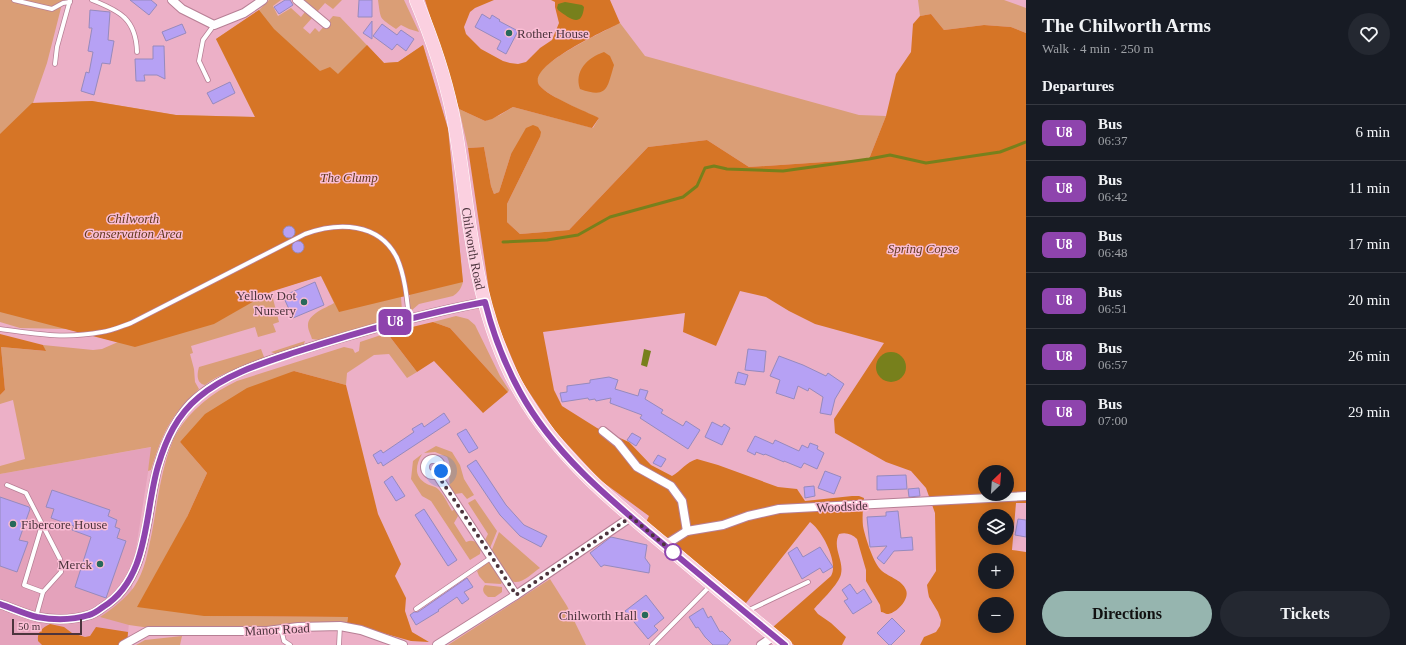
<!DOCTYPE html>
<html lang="en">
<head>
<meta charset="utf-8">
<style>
  body { margin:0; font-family:Georgia,serif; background:#242831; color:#f1f3f6; height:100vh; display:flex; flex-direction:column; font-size:15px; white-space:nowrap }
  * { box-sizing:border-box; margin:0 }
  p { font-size:13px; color:#9ea1a6 }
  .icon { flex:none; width:22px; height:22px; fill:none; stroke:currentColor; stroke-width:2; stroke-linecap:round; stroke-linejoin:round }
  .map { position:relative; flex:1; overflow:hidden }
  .sheet { display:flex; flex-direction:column; background:#171b24; width:380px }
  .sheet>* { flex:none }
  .badge { padding:0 8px; border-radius:6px; font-size:14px; line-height:26px }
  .needle { width:26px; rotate:25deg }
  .tools { position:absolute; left:978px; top:465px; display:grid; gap:8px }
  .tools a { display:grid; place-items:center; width:36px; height:36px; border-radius:50%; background:#171b24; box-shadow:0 2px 10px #0003; font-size:20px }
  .scale { position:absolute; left:12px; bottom:10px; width:70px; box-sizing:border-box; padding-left:4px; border:2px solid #4c343d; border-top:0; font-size:11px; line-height:14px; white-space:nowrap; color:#4c343d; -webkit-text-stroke:3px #fabdd4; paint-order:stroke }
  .you { position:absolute; width:20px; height:20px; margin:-10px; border:3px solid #fff; border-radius:50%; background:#1a73e8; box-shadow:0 0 0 6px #1a73e833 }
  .map>.badge { position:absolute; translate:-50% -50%; box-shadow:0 0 0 2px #fff }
  h2 { padding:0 16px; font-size:15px; line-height:36px }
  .round { display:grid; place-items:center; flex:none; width:42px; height:42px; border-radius:21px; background:#242831 }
  .overview { display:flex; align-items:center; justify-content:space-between; height:68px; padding:0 16px }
  h1 { font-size:19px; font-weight:600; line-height:30px }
  .cta { display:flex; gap:8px; margin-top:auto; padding:8px 16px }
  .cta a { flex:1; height:46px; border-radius:24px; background:#96b5af; color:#111; font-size:16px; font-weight:600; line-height:46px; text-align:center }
  .cta a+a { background:#242831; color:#f1f3f6 }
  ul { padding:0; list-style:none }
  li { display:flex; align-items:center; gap:12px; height:56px; padding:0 16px; border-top:1px solid #363941 }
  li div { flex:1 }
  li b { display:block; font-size:15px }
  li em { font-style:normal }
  li .badge { min-width:44px; font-weight:700; text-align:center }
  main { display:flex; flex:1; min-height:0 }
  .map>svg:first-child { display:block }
  .built { fill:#e4a2bb }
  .green { fill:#da9e76 }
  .forest { fill:#d67526; fill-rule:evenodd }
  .water { fill:#77801c }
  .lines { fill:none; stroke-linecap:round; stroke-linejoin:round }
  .stream { stroke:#77801c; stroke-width:3 }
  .building { fill:#b6a1f4; stroke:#968abd }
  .service-casing { stroke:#b77f95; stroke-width:5.5 }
  .minor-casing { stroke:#b77f95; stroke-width:10 }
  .primary-casing { stroke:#fff; stroke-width:14 }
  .service { stroke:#fff; stroke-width:4 }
  .minor { stroke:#fff; stroke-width:8 }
  .primary { stroke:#fbd0e0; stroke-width:13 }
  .line-casing { stroke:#fff; stroke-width:9 }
  .line { stroke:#8e44ad; stroke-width:6 }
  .walk { stroke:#4c343d; stroke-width:4; stroke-dasharray:0 7.2 }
  .poi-dot { fill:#276959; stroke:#fabdd4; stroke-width:1.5 }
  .stop-dot { fill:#fff; stroke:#8e44ad; stroke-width:2 }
  .labels { text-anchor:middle; stroke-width:3; stroke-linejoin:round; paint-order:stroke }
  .poi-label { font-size:13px; fill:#4c343d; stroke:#fabdd4; text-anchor:end }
  .park-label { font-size:13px; font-style:italic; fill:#633a1d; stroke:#fabdd4 }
  .street-label { font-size:13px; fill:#4c343d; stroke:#fabdd4 }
</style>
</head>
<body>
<main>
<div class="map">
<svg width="1026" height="645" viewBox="0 0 1026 645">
  <rect width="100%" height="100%" fill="#ecb0c7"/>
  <path class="built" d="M152 447 135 555 127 645H0V474Z"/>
  <g class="green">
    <path d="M0 0H63L47 63 33 103 92 101 176 115 255 117 216 39 259 10 269 0H281L273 6 278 16 291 8 301 17 305 12 312 18 303 28 310 34 315 28 319 32 333 16 340 17 384 63 398 62 423 45 448 129 463 282C461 289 458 293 453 296L419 304 412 310 410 308 409 302 410 295 401 297 402 311 399 317 319 340 312 339C311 335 308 330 308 326 307 314 326 308 334 303L321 276 271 291 279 322 273 324 276 332 258 337 255 327 191 346 193 353 190 354 194 369 195 382 199 389C194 395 188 399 183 405 166 424 158 447 151 470L148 471 151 447 0 474V466L25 459 13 400 0 404V395L5 390 1 347 45 351 43 345 93 350 102 349 118 342 67 329 20 328 0 322Z"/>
    <path d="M303 0H342L333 9 325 3 317 12Z"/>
    <path d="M378 0H404L419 32 409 29 401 25 396 29C379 17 381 21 378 0Z"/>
    <path d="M918 0H1004L1026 8V33L1011 27 984 25 944 30 931 14 920 16Z"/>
    <path d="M620 23 645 56 859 115 886 116 869 159 749 167 707 140 648 147 569 230 520 234 507 222V204L540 137 511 154 499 192 494 194 491 186 484 147 468 148 459 109 485 121 500 115 513 107 593 128 599 118C587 113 539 93 537 81 533 64 607 30 620 23Z"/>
    <path d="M456 316 468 319 475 325 500 376 509 390 508 392 450 328 433 322Z"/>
    <path d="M387 333 417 372 407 378 389 354 374 355 347 373 346 385 294 371 180 442 207 473 187 517 204 616 348 617 347 623 275 627 150 628 129 625 100 617C112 609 125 599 134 587 145 571 148 551 152 532 157 505 160 477 169 451 171 446 173 439 176 434 191 409 212 393 237 381L344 347 353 349 355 353 359 351 360 342Z"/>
    <path d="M305 341 303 346 276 354 271 352Z"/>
    <path d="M261 349 264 357 261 360C242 368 222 372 205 385 196 383 197 374 199 367Z"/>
    <path d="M436 446 452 452 460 465 464 479 474 495 467 499 462 493 455 494C444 485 454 468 447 457L435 452 424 453Z"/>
    <path d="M422 454C415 466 414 477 427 484 431 486 435 486 438 489 444 495 448 504 452 511L455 509 458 516 454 523 466 542C474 539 476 542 481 548L480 554 470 560 431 501 422 496 411 479 413 461Z"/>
    <path d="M475 499 497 531 490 548 484 542 488 534 468 503Z"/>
    <path d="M499 532 540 568C532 573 521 586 511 581L491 552Z"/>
    <path d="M489 562C495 566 500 576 502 582L501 584 485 583 479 576 477 571 485 564Z"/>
    <path d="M550 579 567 606 586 645H448Z"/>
    <path d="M485 585 502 587V592L495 597H488C484 594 481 590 485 585Z"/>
    <path d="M182 636 180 645H136L145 640Z"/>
  </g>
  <g class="forest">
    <path d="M425 0H494L475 8 470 12 464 27 466 34 481 49 503 61 510 63 518 64 526 62 540 48 552 40 559 23 555 7V2L551 0H610L620 23C607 30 523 67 540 86 549 97 585 111 599 118L592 128 513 107 492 119 485 121 459 109Z"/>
    <path d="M259 10 274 29 320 71 330 67 338 74 367 45 384 63 398 62 423 45 448 129 463 282 339 312 321 276 270 292 214 324 135 347 0 312V134L32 103 92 101 176 115 255 117 216 39Z"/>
    <path d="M931 14 944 30 984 25 1011 27 1026 33V503H1016L1012 550 1026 552V645H920L924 637 936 632 940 626 941 620 938 612 929 597 928 592 927 585 936 571 935 513 926 488 911 471 886 462 835 433 834 419 884 343 815 324 789 311 766 297 740 291 716 346 683 332 685 313 543 332 554 390 562 406 597 428 629 442 651 465 672 476C681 471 686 462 697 459L718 465 778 487 797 489 805 501 852 496H859L864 498C863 507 862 517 863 526 865 537 873 561 880 569 887 577 902 579 906 590 910 599 896 614 887 614 886 614 883 612 881 612L880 605 866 581V570L857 539C852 534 846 532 839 534 832 548 844 560 841 574 839 584 821 601 814 609L818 614 831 623 846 637 842 645H794L773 627 831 576C839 563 822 530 810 522L746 603 646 522 649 516 600 480 555 431 521 380 492 311 468 148 484 147 491 186 494 194 499 192 511 154 526 128 533 125 538 127 541 132 540 137 507 204V222L520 234 569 230 648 147 707 140 749 167 869 159 886 116 896 74 911 52 913 24 920 16ZM985 472H1007V494H985ZM985 516H1007V538H985ZM985 560H1007V582H985ZM985 604H1007V626H985Z"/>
    <path d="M604 52 610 56 614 65C607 88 608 99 580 89 574 71 587 58 604 52Z"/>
    <path d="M433 322 450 328 508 392 483 413 434 361 417 372 387 333Z"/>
    <path d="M0 334 43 345 46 351 1 347 5 390 0 395Z"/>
    <path d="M294 371 346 385 378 514 401 564 395 576 406 598 405 611 412 632 429 642 411 641 347 623 348 617 204 616 137 607 187 517 207 473 180 442 205 414 247 388Z"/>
    <path d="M50 624 64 627 72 633 85 637 90 636 96 627 128 632 127 645H42L38 641C37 632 42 628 50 624Z"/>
  </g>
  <g class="water">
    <path d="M565 2 582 5 584 7C582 29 569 18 558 10L557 8 558 4Z"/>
    <path d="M644 349 651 351 647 367 641 365Z"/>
    <circle cx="891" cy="367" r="15"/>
  </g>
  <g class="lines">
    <path class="stream" d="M503 242 547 240 578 235 610 217 683 197 697 186 705 168 714 166 727 169 783 171 869 159 890 155 926 163 1000 152 1026 142"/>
  </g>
  <g class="building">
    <path d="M130 0H151L157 5 149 15Z"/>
    <path d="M285 0H290L293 5 279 14 274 7Z"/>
    <path d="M359 0H372V17H358Z"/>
    <path d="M90 10 110 12 108 40 114 41 110 64 102 63 94 95 81 91 86 72 89 73 93 52 88 51 92 28H89Z"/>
    <path d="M482 14 490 19 492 15 500 20 499 21 518 31 506 54 497 49 501 41 475 27Z"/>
    <path d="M372 21V39L363 33Z"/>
    <path d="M182 24 186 33 166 41 162 32Z"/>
    <path d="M382 24 397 35 401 30 414 39 406 51 397 44 392 50 373 36Z"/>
    <path d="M153 46H164L165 79 157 75H144L145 81H136L135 59H153Z"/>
    <path d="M230 82 235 93 213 104 207 93Z"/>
    <circle cx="289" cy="232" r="6"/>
    <circle cx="298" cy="247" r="6"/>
    <path d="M315 282 324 305 293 318 283 296Z"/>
    <path d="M748 349 766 351 764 372 745 370Z"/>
    <path d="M779 356 803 365 826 376 828 373 844 384 835 399 831 415 820 413 823 397 809 388 808 391 798 386 794 399 776 393 780 380 770 376Z"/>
    <path d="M738 372 748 375 745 385 735 383Z"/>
    <path d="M609 377 618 380 615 389 638 396 640 389 648 391 645 399 663 410 661 413 683 426 686 421 700 430 688 449 640 418 642 415 610 403 611 398 596 401 595 399 589 400 588 398 562 402 560 393 567 392V386L590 383V380Z"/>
    <path d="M444 413 450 422 383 466 381 462 378 464 373 455 381 450 383 453 414 432 412 429 422 423 424 427Z"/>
    <path d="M712 422 722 427 724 424 730 428 722 445 705 437Z"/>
    <path d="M466 429 478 448 469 453 457 434Z"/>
    <path d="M632 433 641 438 636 446 627 440Z"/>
    <path d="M755 436 773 444 775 440 799 451 802 445 808 448 810 443 818 446 817 449 824 453 817 469 804 463 801 468 784 461V462L765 454 764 455 756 452 755 455 747 451Z"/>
    <path d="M658 455 666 459 661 467 653 463Z"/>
    <path d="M476 460 506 505 524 525 547 536 541 547 520 536 500 515 467 466Z"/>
    <path d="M825 471 841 477 834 494 818 488Z"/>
    <path d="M906 475 907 489 877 490V476Z"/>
    <path d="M392 476 405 496 396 501 384 482Z"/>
    <path d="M814 486 815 496 805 498 804 487Z"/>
    <path d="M919 488 920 496 909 497 908 489Z"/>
    <path d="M52 490 110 510 108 516 117 520 115 527 120 529 117 538 126 541 106 598 75 587 91 537 72 530 74 526 51 518 54 509 46 507Z"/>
    <path d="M0 497 29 507 30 509 19 540 28 542 17 572 0 566Z"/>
    <path d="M424 509 457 560 448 566 415 515Z"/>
    <path d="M898 511 901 538 912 537 913 550 894 551 884 564 877 558 887 546 870 547 867 517 886 516V512Z"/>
    <path d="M1018 519 1026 520V537L1015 535Z"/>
    <path d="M611 537 647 545 645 558 650 565 649 573 604 565 601 567 590 553Z"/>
    <path d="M797 547 803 557 820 547 833 567 823 573 820 568 802 579 788 553Z"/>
    <path d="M467 578 473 587 464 592 469 599 462 604 457 597 438 610 439 611 416 625 410 615 414 612H418Z"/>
    <path d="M850 584 857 594 864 589 872 602 853 614 844 601 848 599 842 590Z"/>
    <path d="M646 595 664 618 654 626 658 630 648 639 625 611Z"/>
    <path d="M703 608 708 618 711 616 720 632 722 631 731 640 727 645H713L705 637 698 627 696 628 689 617Z"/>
    <path d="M892 618 905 631 891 645H889L877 633Z"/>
  </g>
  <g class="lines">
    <defs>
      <g id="service">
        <path d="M14 0 52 9 63 3 70 2"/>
        <path d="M92 0C120 11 136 19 137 52"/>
        <path d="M55 64 57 47 70 0"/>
        <path d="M208 80 199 61 203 40 214 25"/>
        <path d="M0 329C36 334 65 339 102 332 112 331 122 326 131 323L305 234C338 222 379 222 397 258 405 276 407 299 409 318"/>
        <path d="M7 485 26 493 60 559 61 572 43 592 36 617"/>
        <path d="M42 525 24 585 43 592"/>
        <path d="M416 609 492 557"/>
        <path d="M747 611 808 582"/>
        <path d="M281 629 284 641 290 645"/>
        <path d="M339 645 340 626"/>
        <path d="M652 645 711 585"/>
      </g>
      <g id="minor">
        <path d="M172 0 182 9 214 25 244 13 263 0"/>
        <path d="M297 0 326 24"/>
        <path d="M603 431 618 443 637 467 671 486 682 501 687 531"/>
        <circle cx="433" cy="467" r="8"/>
        <path d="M437 475 516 595"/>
        <path d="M665 545 687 531 723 525 748 516 779 509 1026 496"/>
        <path d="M0 604C12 608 25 614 37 617 53 620 73 620 89 615 94 614 99 610 103 607 150 578 145 513 158 466 165 443 174 421 191 403 222 372 282 356 324 343 377 327 430 312 485 302"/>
        <path d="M123 645 148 631H267L298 627 340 626 361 630 403 645"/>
        <path d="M437 645 516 595 631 517"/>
        <path d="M761 645 770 639 775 637"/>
      </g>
      <g id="primary">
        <path id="s1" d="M416 0C431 36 444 73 452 111 464 170 467 230 481 288 490 325 502 361 521 393 558 457 615 504 671 550 709 582 747 614 785 645"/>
      </g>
    </defs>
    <use href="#service" class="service-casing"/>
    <use href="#minor" class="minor-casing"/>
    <use href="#primary" class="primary-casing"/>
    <use href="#service" class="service"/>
    <use href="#minor" class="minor"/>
    <use href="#primary" class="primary"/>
  </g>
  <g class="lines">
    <defs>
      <path id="line" d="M0 604C12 608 25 614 37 617 53 620 73 620 89 615 94 614 99 610 103 607 150 578 144 513 158 466 166 439 177 415 199 397 226 374 263 363 296 352 358 332 421 314 485 302 493 334 504 363 520 392 555 456 614 503 669 549 707 581 746 613 785 645"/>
    </defs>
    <use href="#line" class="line-casing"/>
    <use href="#line" class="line"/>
    <path class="walk" d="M441 471 437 474 492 557 516 595 631 517 673 552"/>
  </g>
  <g class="poi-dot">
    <circle cx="509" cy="33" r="4"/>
    <circle cx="304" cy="302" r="4"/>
    <circle cx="13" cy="524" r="4"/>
    <circle cx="100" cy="564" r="4"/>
    <circle cx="645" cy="615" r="4"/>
  </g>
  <circle class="stop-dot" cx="673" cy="552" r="8"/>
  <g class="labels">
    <g class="poi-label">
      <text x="517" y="38" text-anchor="start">Rother House</text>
      <text x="296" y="300">Yellow Dot<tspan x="296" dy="15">Nursery</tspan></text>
      <text x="21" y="529" text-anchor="start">Fibercore House</text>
      <text x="92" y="569">Merck</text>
      <text x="637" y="620">Chilworth Hall</text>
    </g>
    <g class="park-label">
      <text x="349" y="182">The Clump</text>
      <text x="133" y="223">Chilworth<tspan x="133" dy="15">Conservation Area</tspan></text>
      <text x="923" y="253">Spring Copse</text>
    </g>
    <g class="street-label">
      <text dy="5" stroke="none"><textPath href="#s1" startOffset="256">Chilworth Road</textPath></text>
      <text transform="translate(842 506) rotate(-3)" y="5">Woodside</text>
      <text transform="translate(277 629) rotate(-3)" y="5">Manor Road</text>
    </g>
  </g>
</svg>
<div class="tools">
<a><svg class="needle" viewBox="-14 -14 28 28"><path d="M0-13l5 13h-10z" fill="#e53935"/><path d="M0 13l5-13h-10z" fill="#9ea1a6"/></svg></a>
<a><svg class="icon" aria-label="layers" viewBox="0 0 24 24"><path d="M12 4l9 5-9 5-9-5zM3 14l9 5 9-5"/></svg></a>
<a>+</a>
<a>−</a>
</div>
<div class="scale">50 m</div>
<div class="you" style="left:441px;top:471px"></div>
<b class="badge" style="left:395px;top:322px;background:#8e44ad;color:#fff">U8</b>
</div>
<section class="sheet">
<div class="overview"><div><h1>The Chilworth Arms</h1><p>Walk · 4 min · 250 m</p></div><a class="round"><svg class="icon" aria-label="heart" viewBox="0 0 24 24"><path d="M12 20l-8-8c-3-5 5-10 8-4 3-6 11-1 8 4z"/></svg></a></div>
<h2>Departures</h2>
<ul>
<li><span class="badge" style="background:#8e44ad;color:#fff">U8</span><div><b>Bus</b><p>06:37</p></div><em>6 min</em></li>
<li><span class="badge" style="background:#8e44ad;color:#fff">U8</span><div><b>Bus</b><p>06:42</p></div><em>11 min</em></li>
<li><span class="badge" style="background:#8e44ad;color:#fff">U8</span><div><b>Bus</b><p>06:48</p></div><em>17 min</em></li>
<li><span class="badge" style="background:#8e44ad;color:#fff">U8</span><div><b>Bus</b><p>06:51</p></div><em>20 min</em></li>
<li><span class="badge" style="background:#8e44ad;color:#fff">U8</span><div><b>Bus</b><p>06:57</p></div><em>26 min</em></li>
<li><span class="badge" style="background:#8e44ad;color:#fff">U8</span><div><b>Bus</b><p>07:00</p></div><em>29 min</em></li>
</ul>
<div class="cta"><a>Directions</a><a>Tickets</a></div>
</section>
</main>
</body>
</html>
